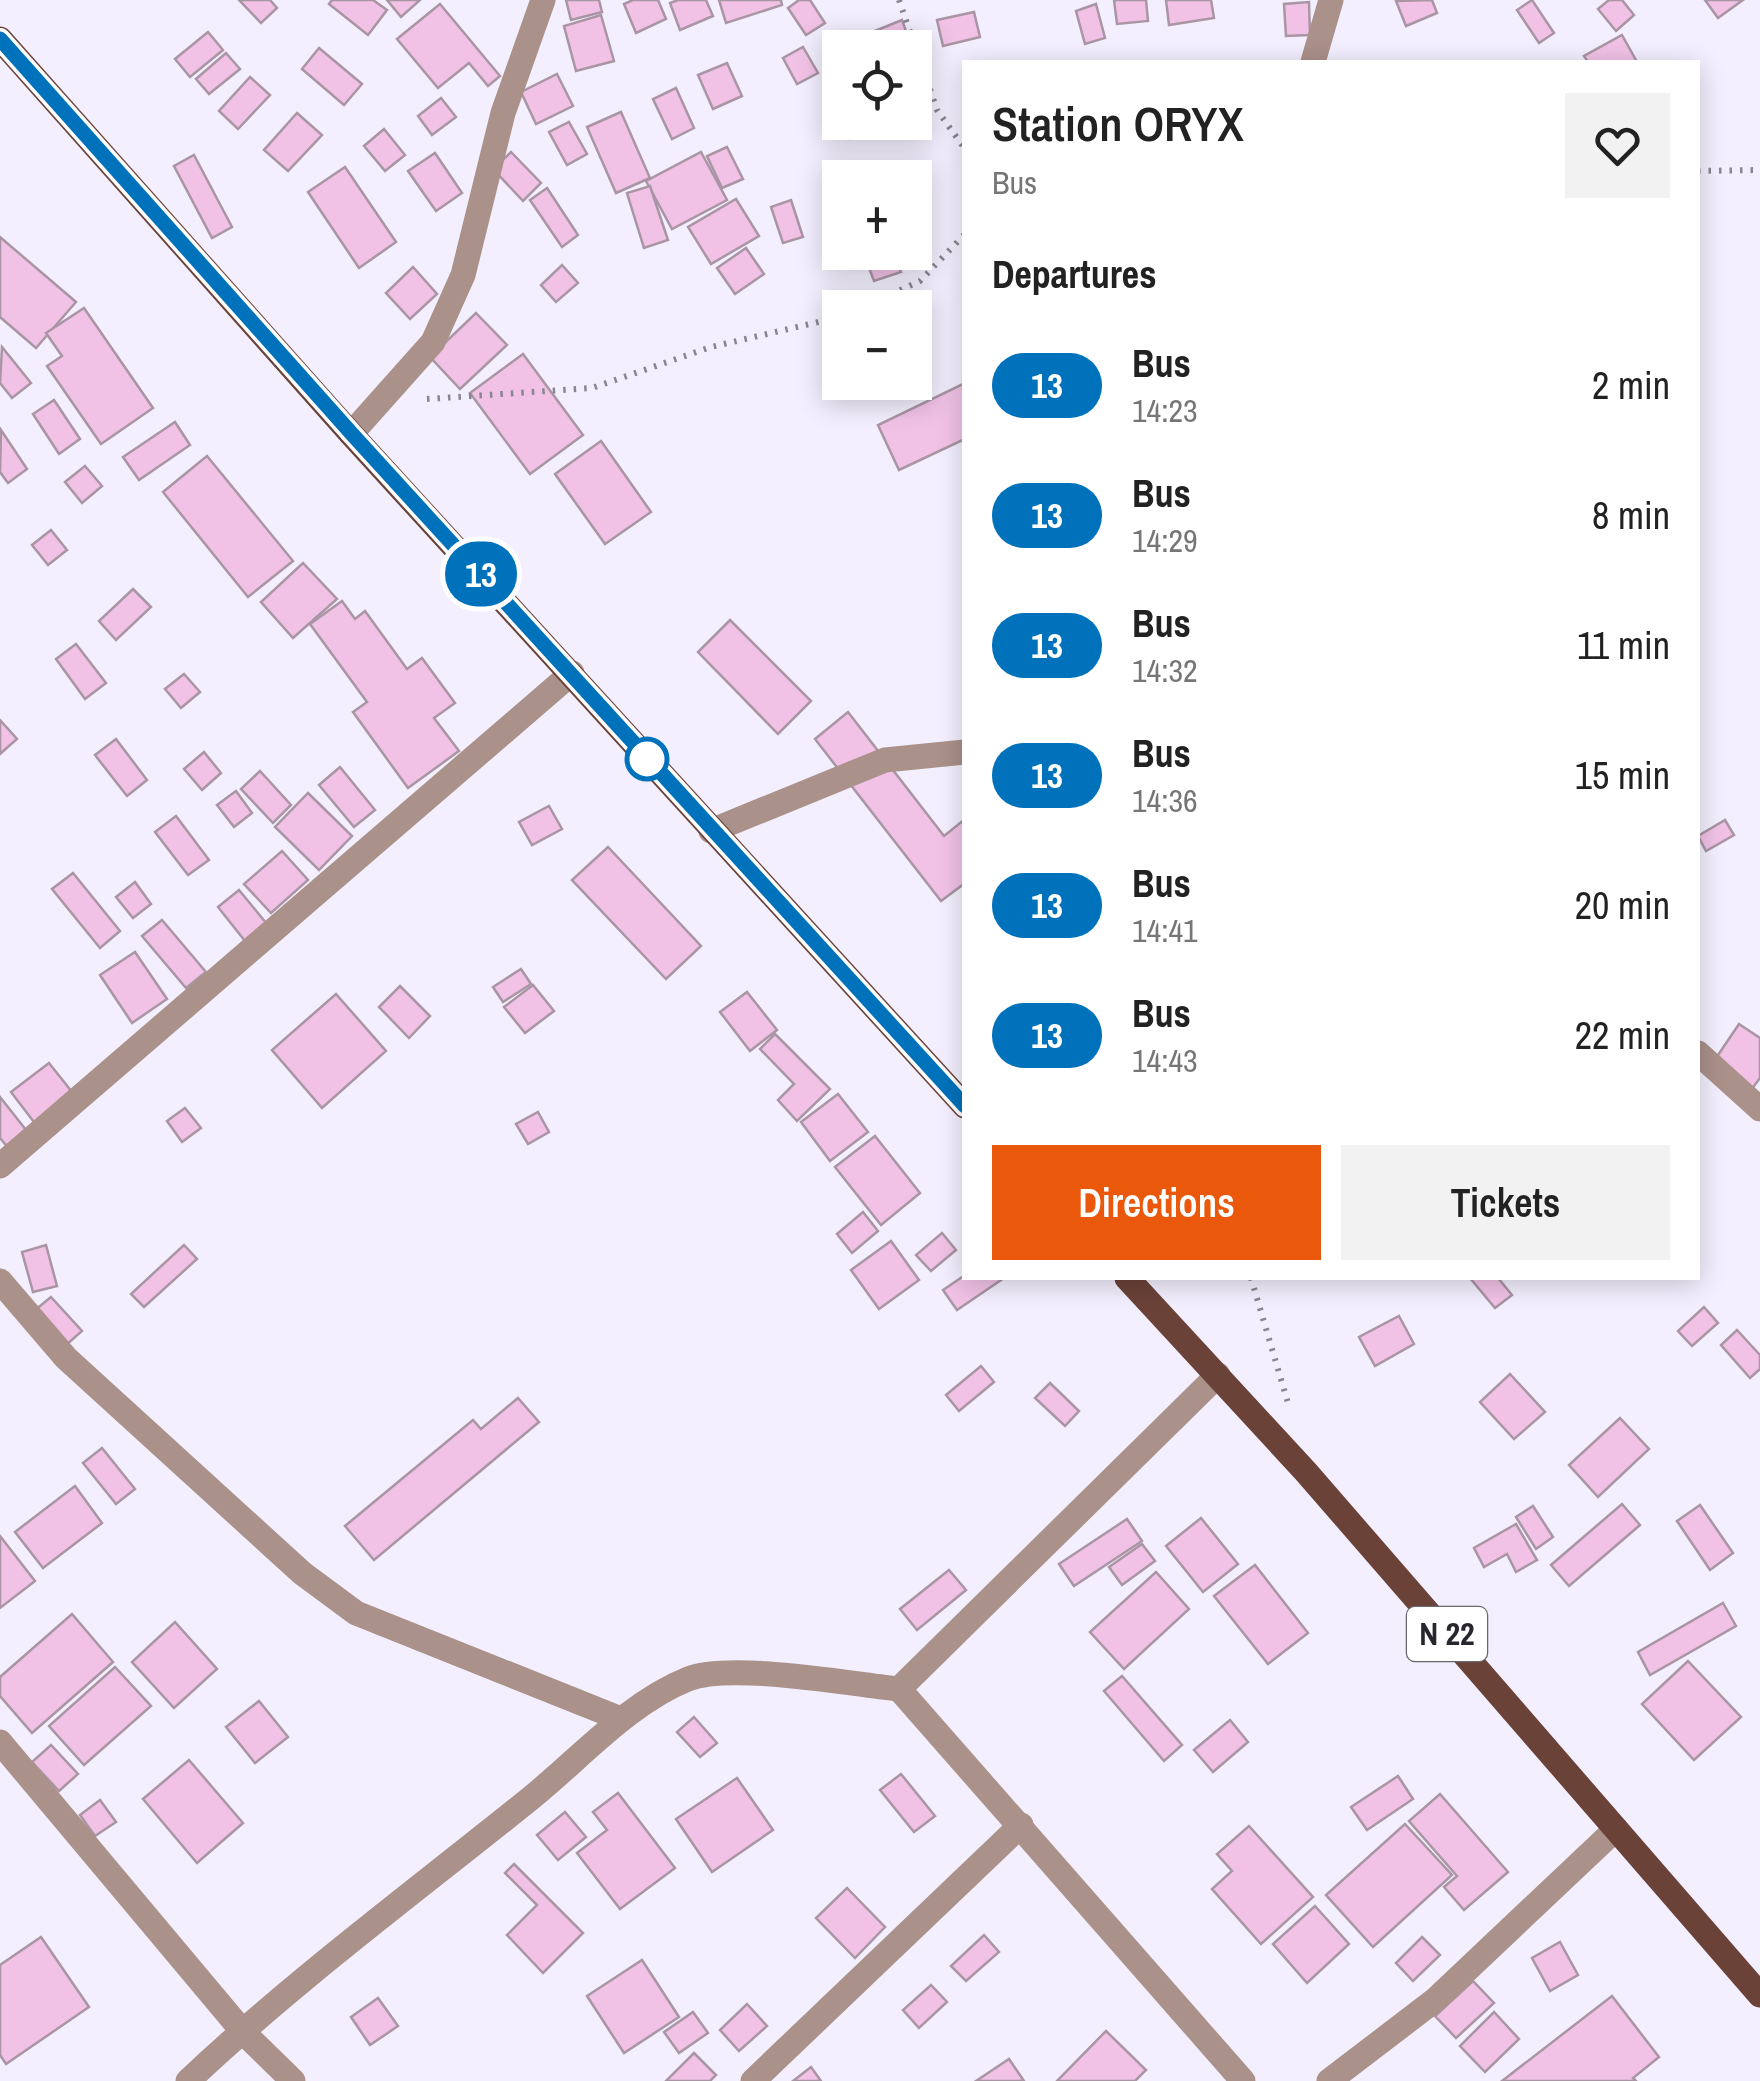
<!DOCTYPE html>
<html lang="en">
<head>
<meta charset="utf-8">
<style>
  body { margin:0; font-family:"Archivo Narrow",sans-serif; background:#f2f2f2; color:#222; height:100vh; display:flex; flex-direction:column; font-size:38px; white-space:nowrap }
  * { box-sizing:border-box; margin:0 }
  p { font-size:32px; color:#767676 }
  .icon { flex:none; width:55px; height:55px; fill:none; stroke:currentColor; stroke-width:2; stroke-linecap:round; stroke-linejoin:round }
  .map { position:relative; flex:1; overflow:hidden }
  .side { position:absolute; left:962px; top:60px; width:738px; height:1220px; display:flex; flex-direction:column; background:#fff; border-radius:0px; box-shadow:0 5px 25px #0003 }
  .side>* { flex:none }
  .badge { padding:0 20px; border-radius:32px; font-size:35px; line-height:65px }
  .buttons { position:absolute; left:822px; top:30px; display:grid; gap:20px }
  .buttons a { display:grid; place-items:center; width:110px; height:110px; border-radius:0px; background:#fff; box-shadow:0 5px 25px #0003; font-size:50px }
  .map>.badge { position:absolute; translate:-50% -50%; box-shadow:0 0 0 5px #fff }
  h2 { padding:0 30px; font-size:38px; line-height:90px }
  .round { display:grid; place-items:center; flex:none; width:105px; height:105px; border-radius:0px; background:#f2f2f2 }
  .headline { display:flex; align-items:center; justify-content:space-between; height:170px; padding:0 30px }
  h1 { font-size:48px; font-weight:600; line-height:75px }
  .cta { display:flex; gap:20px; margin-top:auto; padding:20px 30px }
  .cta a { flex:1; height:115px; border-radius:0px; background:#ea580c; color:#fff; font-size:40px; font-weight:600; line-height:115px; text-align:center }
  .cta a+a { background:#f2f2f2; color:#222 }
  ul { padding:0; list-style:none }
  li { display:flex; align-items:center; gap:30px; height:130px; padding:0 30px }
  li div { flex:1 }
  li b { display:block; font-size:38px }
  li em { font-style:normal }
  li .badge { min-width:110px; font-weight:700; text-align:center }
  .map>svg:first-child { display:block }
  .building { fill:#f1c2e6; stroke:#a995a4; stroke-width:2.5 }
  .lines { fill:none; stroke-linecap:round; stroke-linejoin:round }
  .path { stroke:#898591; stroke-width:6; stroke-dasharray:2.5 8; stroke-linecap:butt }
  .minor { stroke:#aa918a; stroke-width:25 }
  .major { stroke:#6b4238; stroke-width:25 }
  .line-casing { stroke:#fff; stroke-width:22 }
  .line { stroke:#0072bc; stroke-width:15 }
  .stop-dot { fill:#fff; stroke:#0072bc; stroke-width:5 }
  .labels { text-anchor:middle; stroke-width:9; stroke-linejoin:round; paint-order:stroke }
  .shield { fill:#fff; stroke:#69676d; stroke-width:2.5 }
  .shield-label { font-size:32px; font-weight:bold; fill:#29262f }
</style>
</head>
<body>
<div class="map">
<svg width="1760" height="2081" viewBox="0 0 1760 2081">
  <rect width="100%" height="100%" fill="#f3effe"/>
  <g class="building">
    <path d="M239 0H270L277 8 261 23Z"/>
    <path d="M332 0H373L387 10 368 35 329 4Z"/>
    <path d="M387 0H420L401 17Z"/>
    <path d="M566 0H599L602 12 571 20Z"/>
    <path d="M633 0H658L666 19 636 33 624 4Z"/>
    <path d="M678 0H706L713 16 680 30 670 3Z"/>
    <path d="M719 0H781L782 5 726 23Z"/>
    <path d="M799 0H810L825 23 806 35 788 8Z"/>
    <path d="M1114 0H1146L1148 21 1117 24Z"/>
    <path d="M1166 0H1211L1214 18 1169 25Z"/>
    <path d="M1432 0 1437 13 1406 26 1396 1Z"/>
    <path d="M1532 0 1554 33 1539 43 1517 10Z"/>
    <path d="M1609 0H1622L1634 15 1616 31 1598 9Z"/>
    <path d="M1705 0H1743L1718 18Z"/>
    <path d="M1309 2 1310 35 1286 36 1284 4Z"/>
    <path d="M440 4 500 76 488 86 469 63 438 88 397 39Z"/>
    <path d="M1096 4 1105 38 1085 44 1076 11Z"/>
    <path d="M974 12 980 37 943 46 937 20Z"/>
    <path d="M601 15 614 61 576 71 564 26Z"/>
    <path d="M902 20 910 42 896 48H870L865 35Z"/>
    <path d="M208 32 223 50 190 77 175 59Z"/>
    <path d="M1622 35 1637 62H1588L1584 56Z"/>
    <path d="M803 47 818 73 797 84 783 58Z"/>
    <path d="M319 48 362 84 344 105 302 69Z"/>
    <path d="M226 53 240 69 209 94 196 79Z"/>
    <path d="M727 63 742 96 713 109 698 75Z"/>
    <path d="M557 74 573 106 536 124 521 92Z"/>
    <path d="M250 77 270 95 238 129 219 111Z"/>
    <path d="M676 88 694 128 672 139 653 99Z"/>
    <path d="M441 98 456 117 432 135 418 116Z"/>
    <path d="M621 112 650 178 616 193 587 127Z"/>
    <path d="M297 113 322 135 288 171 264 150Z"/>
    <path d="M569 122 587 154 567 165 549 132Z"/>
    <path d="M845 122H879L881 128 850 139Z"/>
    <path d="M384 129 405 155 385 171 364 146Z"/>
    <path d="M727 147 743 179 722 188 707 156Z"/>
    <path d="M511 152 541 183 523 201 493 169Z"/>
    <path d="M701 152 727 200 672 229 646 181Z"/>
    <path d="M435 153 462 193 436 211 408 171Z"/>
    <path d="M194 155 232 227 212 238 174 166Z"/>
    <path d="M345 167 396 242 359 268 308 192Z"/>
    <path d="M650 186 668 240 644 248 627 193Z"/>
    <path d="M547 188 578 235 562 247 530 200Z"/>
    <path d="M736 199 759 236 711 264 688 227Z"/>
    <path d="M791 200 803 237 783 243 771 207Z"/>
    <path d="M0 237 76 302 36 348 0 317Z"/>
    <path d="M746 248 764 274 735 294 717 268Z"/>
    <path d="M872 252H894L901 272 874 281 864 255Z"/>
    <path d="M562 265 578 283 556 302 541 285Z"/>
    <path d="M413 267 437 294 410 319 386 293Z"/>
    <path d="M84 308 153 408 101 444 47 366 62 356 46 333Z"/>
    <path d="M476 313 507 345 460 389 430 357Z"/>
    <path d="M2 347 31 383 12 398 0 383Z"/>
    <path d="M523 354 583 435 530 474 470 393Z"/>
    <path d="M965 383V439L899 470 878 425Z"/>
    <path d="M54 400 80 439 59 454 33 414Z"/>
    <path d="M175 422 190 445 139 480 123 457Z"/>
    <path d="M1 430 27 469 8 483 0 472Z"/>
    <path d="M601 441 651 512 605 544 555 474Z"/>
    <path d="M207 456 293 561 248 597 163 492Z"/>
    <path d="M85 466 102 486 82 503 65 482Z"/>
    <path d="M51 530 67 550 48 565 32 545Z"/>
    <path d="M303 563 337 599 293 638 261 602Z"/>
    <path d="M133 589 151 607 116 640 99 621Z"/>
    <path d="M342 601 355 619 365 611 407 669 422 658 455 703 434 718 459 751 408 788 353 712 367 702 310 624Z"/>
    <path d="M730 620 811 701 778 734 698 652Z"/>
    <path d="M76 644 106 683 85 699 56 659Z"/>
    <path d="M184 674 200 692 181 708 165 689Z"/>
    <path d="M848 712 944 836 965 819V883L941 901 815 739Z"/>
    <path d="M0 720 17 739 0 754Z"/>
    <path d="M116 739 147 780 127 796 95 755Z"/>
    <path d="M204 752 221 773 202 790 184 769Z"/>
    <path d="M340 767 375 810 354 827 319 785Z"/>
    <path d="M260 771 291 805 273 823 241 789Z"/>
    <path d="M236 791 252 813 234 827 217 805Z"/>
    <path d="M308 793 352 836 319 870 275 827Z"/>
    <path d="M549 806 562 829 532 845 519 822Z"/>
    <path d="M176 816 209 860 188 875 155 832Z"/>
    <path d="M1725 820 1734 835 1706 851 1698 836Z"/>
    <path d="M608 847 701 946 666 979 572 880Z"/>
    <path d="M282 851 308 880 271 913 244 884Z"/>
    <path d="M73 873 120 931 100 948 52 889Z"/>
    <path d="M135 882 151 904 133 918 116 897Z"/>
    <path d="M239 890 267 924 245 941 218 907Z"/>
    <path d="M162 920 206 972 186 988 142 936Z"/>
    <path d="M135 952 167 999 132 1023 100 975Z"/>
    <path d="M521 969 531 984 503 1002 493 987Z"/>
    <path d="M533 985 554 1011 525 1033 504 1007Z"/>
    <path d="M400 986 430 1016 409 1038 379 1007Z"/>
    <path d="M747 992 777 1030 750 1051 720 1012Z"/>
    <path d="M336 994 386 1051 322 1108 272 1050Z"/>
    <path d="M1739 1024 1760 1038V1078L1749 1093 1710 1067Z"/>
    <path d="M775 1034 830 1089 797 1121 778 1100 794 1084 760 1049Z"/>
    <path d="M49 1063 76 1097 37 1126 11 1092Z"/>
    <path d="M838 1094 868 1132 830 1161 801 1122Z"/>
    <path d="M0 1097 30 1135 10 1150 0 1138Z"/>
    <path d="M185 1108 201 1128 182 1142 167 1121Z"/>
    <path d="M538 1112 549 1132 528 1144 516 1124Z"/>
    <path d="M875 1136 920 1193 881 1225 835 1167Z"/>
    <path d="M863 1212 878 1231 852 1253 837 1234Z"/>
    <path d="M942 1233 956 1250 931 1271 916 1255Z"/>
    <path d="M891 1241 919 1280 879 1309 851 1270Z"/>
    <path d="M46 1245 57 1286 33 1292 22 1252Z"/>
    <path d="M184 1245 197 1259 144 1307 131 1294Z"/>
    <path d="M965 1275V1278H1004L957 1310 943 1290Z"/>
    <path d="M1470 1278H1498L1512 1295 1495 1308Z"/>
    <path d="M51 1297 82 1331 65 1346 34 1311Z"/>
    <path d="M1704 1307 1718 1323 1692 1346 1678 1331Z"/>
    <path d="M1399 1316 1414 1344 1375 1366 1359 1337Z"/>
    <path d="M1737 1330 1760 1355V1369L1750 1378 1721 1345Z"/>
    <path d="M981 1366 994 1382 959 1411 946 1395Z"/>
    <path d="M1510 1374 1545 1412 1514 1439 1480 1402Z"/>
    <path d="M1050 1383 1079 1411 1065 1426 1035 1398Z"/>
    <path d="M518 1398 539 1422 374 1560 345 1526 473 1420 481 1429Z"/>
    <path d="M1620 1418 1649 1449 1598 1497 1569 1465Z"/>
    <path d="M102 1448 135 1489 116 1504 83 1463Z"/>
    <path d="M75 1486 102 1523 43 1568 15 1532Z"/>
    <path d="M1622 1504 1640 1525 1569 1586 1551 1565Z"/>
    <path d="M1700 1505 1733 1553 1710 1570 1677 1521Z"/>
    <path d="M1533 1506 1553 1537 1536 1549 1516 1517Z"/>
    <path d="M1201 1518 1238 1564 1203 1592 1166 1546Z"/>
    <path d="M1127 1519 1142 1541 1074 1586 1059 1564Z"/>
    <path d="M1516 1524 1537 1560 1516 1572 1507 1554 1484 1567 1474 1548Z"/>
    <path d="M0 1536 35 1581 0 1608Z"/>
    <path d="M1142 1544 1155 1561 1122 1585 1109 1567Z"/>
    <path d="M1255 1565 1308 1633 1268 1664 1214 1596Z"/>
    <path d="M949 1570 966 1590 917 1630 900 1609Z"/>
    <path d="M1156 1572 1189 1609 1124 1669 1090 1632Z"/>
    <path d="M1723 1603 1736 1626 1650 1675 1638 1652Z"/>
    <path d="M72 1614 113 1662 32 1733 0 1696V1677Z"/>
    <path d="M175 1622 217 1669 174 1708 132 1662Z"/>
    <path d="M1688 1661 1741 1717 1694 1760 1642 1704Z"/>
    <path d="M115 1667 151 1706 84 1765 49 1726Z"/>
    <path d="M1122 1676 1182 1745 1164 1761 1104 1691Z"/>
    <path d="M259 1701 288 1737 255 1763 226 1727Z"/>
    <path d="M694 1717 717 1743 700 1757 677 1732Z"/>
    <path d="M1230 1720 1248 1742 1213 1772 1194 1750Z"/>
    <path d="M51 1745 78 1774 59 1791 32 1762Z"/>
    <path d="M189 1760 243 1823 197 1863 143 1799Z"/>
    <path d="M901 1774 935 1816 914 1832 880 1790Z"/>
    <path d="M1398 1776 1413 1799 1367 1830 1351 1807Z"/>
    <path d="M737 1778 773 1830 712 1872 676 1819Z"/>
    <path d="M618 1793 675 1868 620 1909 577 1853 607 1830 593 1812Z"/>
    <path d="M1440 1794 1508 1872 1464 1910 1444 1887 1457 1876 1409 1821Z"/>
    <path d="M100 1800 116 1822 95 1836 80 1815Z"/>
    <path d="M565 1812 586 1837 558 1860 537 1835Z"/>
    <path d="M1405 1824 1452 1875 1373 1947 1326 1895Z"/>
    <path d="M1249 1826 1313 1897 1261 1944 1212 1889 1232 1871 1217 1854Z"/>
    <path d="M514 1864 583 1933 543 1973 507 1935 537 1905 505 1873Z"/>
    <path d="M847 1888 885 1927 855 1958 816 1918Z"/>
    <path d="M1315 1906 1349 1944 1307 1983 1273 1944Z"/>
    <path d="M984 1935 999 1952 966 1981 951 1966Z"/>
    <path d="M41 1937 89 2007 6 2064 0 2055V1965Z"/>
    <path d="M1422 1937 1440 1955 1413 1981 1396 1963Z"/>
    <path d="M1560 1942 1578 1975 1550 1991 1532 1958Z"/>
    <path d="M642 1960 679 2017 624 2053 587 1996Z"/>
    <path d="M1473 1981 1494 2003 1456 2038 1435 2016Z"/>
    <path d="M931 1985 947 2002 919 2028 903 2010Z"/>
    <path d="M1612 1996 1659 2057 1633 2078 1636 2081H1502Z"/>
    <path d="M378 1998 398 2026 370 2045 351 2017Z"/>
    <path d="M747 2004 767 2026 739 2051 720 2030Z"/>
    <path d="M693 2012 708 2033 679 2053 664 2032Z"/>
    <path d="M1494 2012 1519 2039 1485 2072 1460 2046Z"/>
    <path d="M1106 2031 1146 2070 1135 2081H1057Z"/>
    <path d="M694 2053 716 2075 710 2081H666Z"/>
    <path d="M1009 2059 1024 2081H976Z"/>
    <path d="M811 2067 821 2081H793Z"/>
  </g>
  <g class="lines">
    <g class="path">
      <path d="M899 0 937 110 965 149"/>
      <path d="M1698 171 1760 170"/>
      <path d="M862 308 920 281 965 234"/>
      <path d="M427 399 592 388 711 347 840 317"/>
      <path d="M1251 1278 1288 1403"/>
    </g>
    <g class="minor">
      <path d="M1313 62 1331 0"/>
      <path d="M351 434 433 342 463 275 503 113 543 0"/>
      <path d="M711 831 885 760 965 752"/>
      <path d="M1698 1053 1760 1109"/>
      <path d="M0 1166 572 673"/>
      <path d="M0 1281 66 1358 302 1573 356 1613 621 1719"/>
      <path d="M899 1689 1218 1375"/>
      <path d="M0 1742 244 2033 293 2081"/>
      <path d="M188 2081C294 1981 413 1893 526 1802 578 1761 626 1704 688 1679 730 1662 851 1684 899 1689L1243 2081"/>
      <path d="M753 2081 1021 1825"/>
      <path d="M1329 2081 1435 2000 1616 1829"/>
    </g>
    <g class="major">
      <path d="M0 39 351 434 965 1106"/>
      <path d="M1127 1278 1306 1472 1760 1995"/>
    </g>
  </g>
  <g class="lines">
    <defs>
      <path id="line" d="M0 39 352 434 965 1106"/>
    </defs>
    <use href="#line" class="line-casing"/>
    <use href="#line" class="line"/>
  </g>
  <circle class="stop-dot" cx="647" cy="759" r="20"/>
  <g class="labels">
    <rect class="shield" x="1407" y="1607" width="80" height="54" rx="8"/>
    <g class="shield-label">
      <text x="1447" y="1645">N 22</text>
    </g>
  </g>
</svg>
<div class="buttons">
<a><svg class="icon" aria-label="locate" viewBox="0 0 24 24"><circle cx="12" cy="12" r="6"/><path d="M12 2v4M12 18v4M2 12h4M18 12h4"/></svg></a>
<a>+</a>
<a>−</a>
</div>
<b class="badge" style="left:481px;top:574px;background:#0072bc;color:#fff">13</b>
<section class="side">
<div class="headline"><div><h1>Station ORYX</h1><p>Bus</p></div><a class="round"><svg class="icon" aria-label="heart" viewBox="0 0 24 24"><path d="M12 20l-8-8c-3-5 5-10 8-4 3-6 11-1 8 4z"/></svg></a></div>
<h2>Departures</h2>
<ul>
<li><span class="badge" style="background:#0072bc;color:#fff">13</span><div><b>Bus</b><p>14:23</p></div><em>2 min</em></li>
<li><span class="badge" style="background:#0072bc;color:#fff">13</span><div><b>Bus</b><p>14:29</p></div><em>8 min</em></li>
<li><span class="badge" style="background:#0072bc;color:#fff">13</span><div><b>Bus</b><p>14:32</p></div><em>11 min</em></li>
<li><span class="badge" style="background:#0072bc;color:#fff">13</span><div><b>Bus</b><p>14:36</p></div><em>15 min</em></li>
<li><span class="badge" style="background:#0072bc;color:#fff">13</span><div><b>Bus</b><p>14:41</p></div><em>20 min</em></li>
<li><span class="badge" style="background:#0072bc;color:#fff">13</span><div><b>Bus</b><p>14:43</p></div><em>22 min</em></li>
</ul>
<div class="cta"><a>Directions</a><a>Tickets</a></div>
</section>
</div>
</body>
</html>
